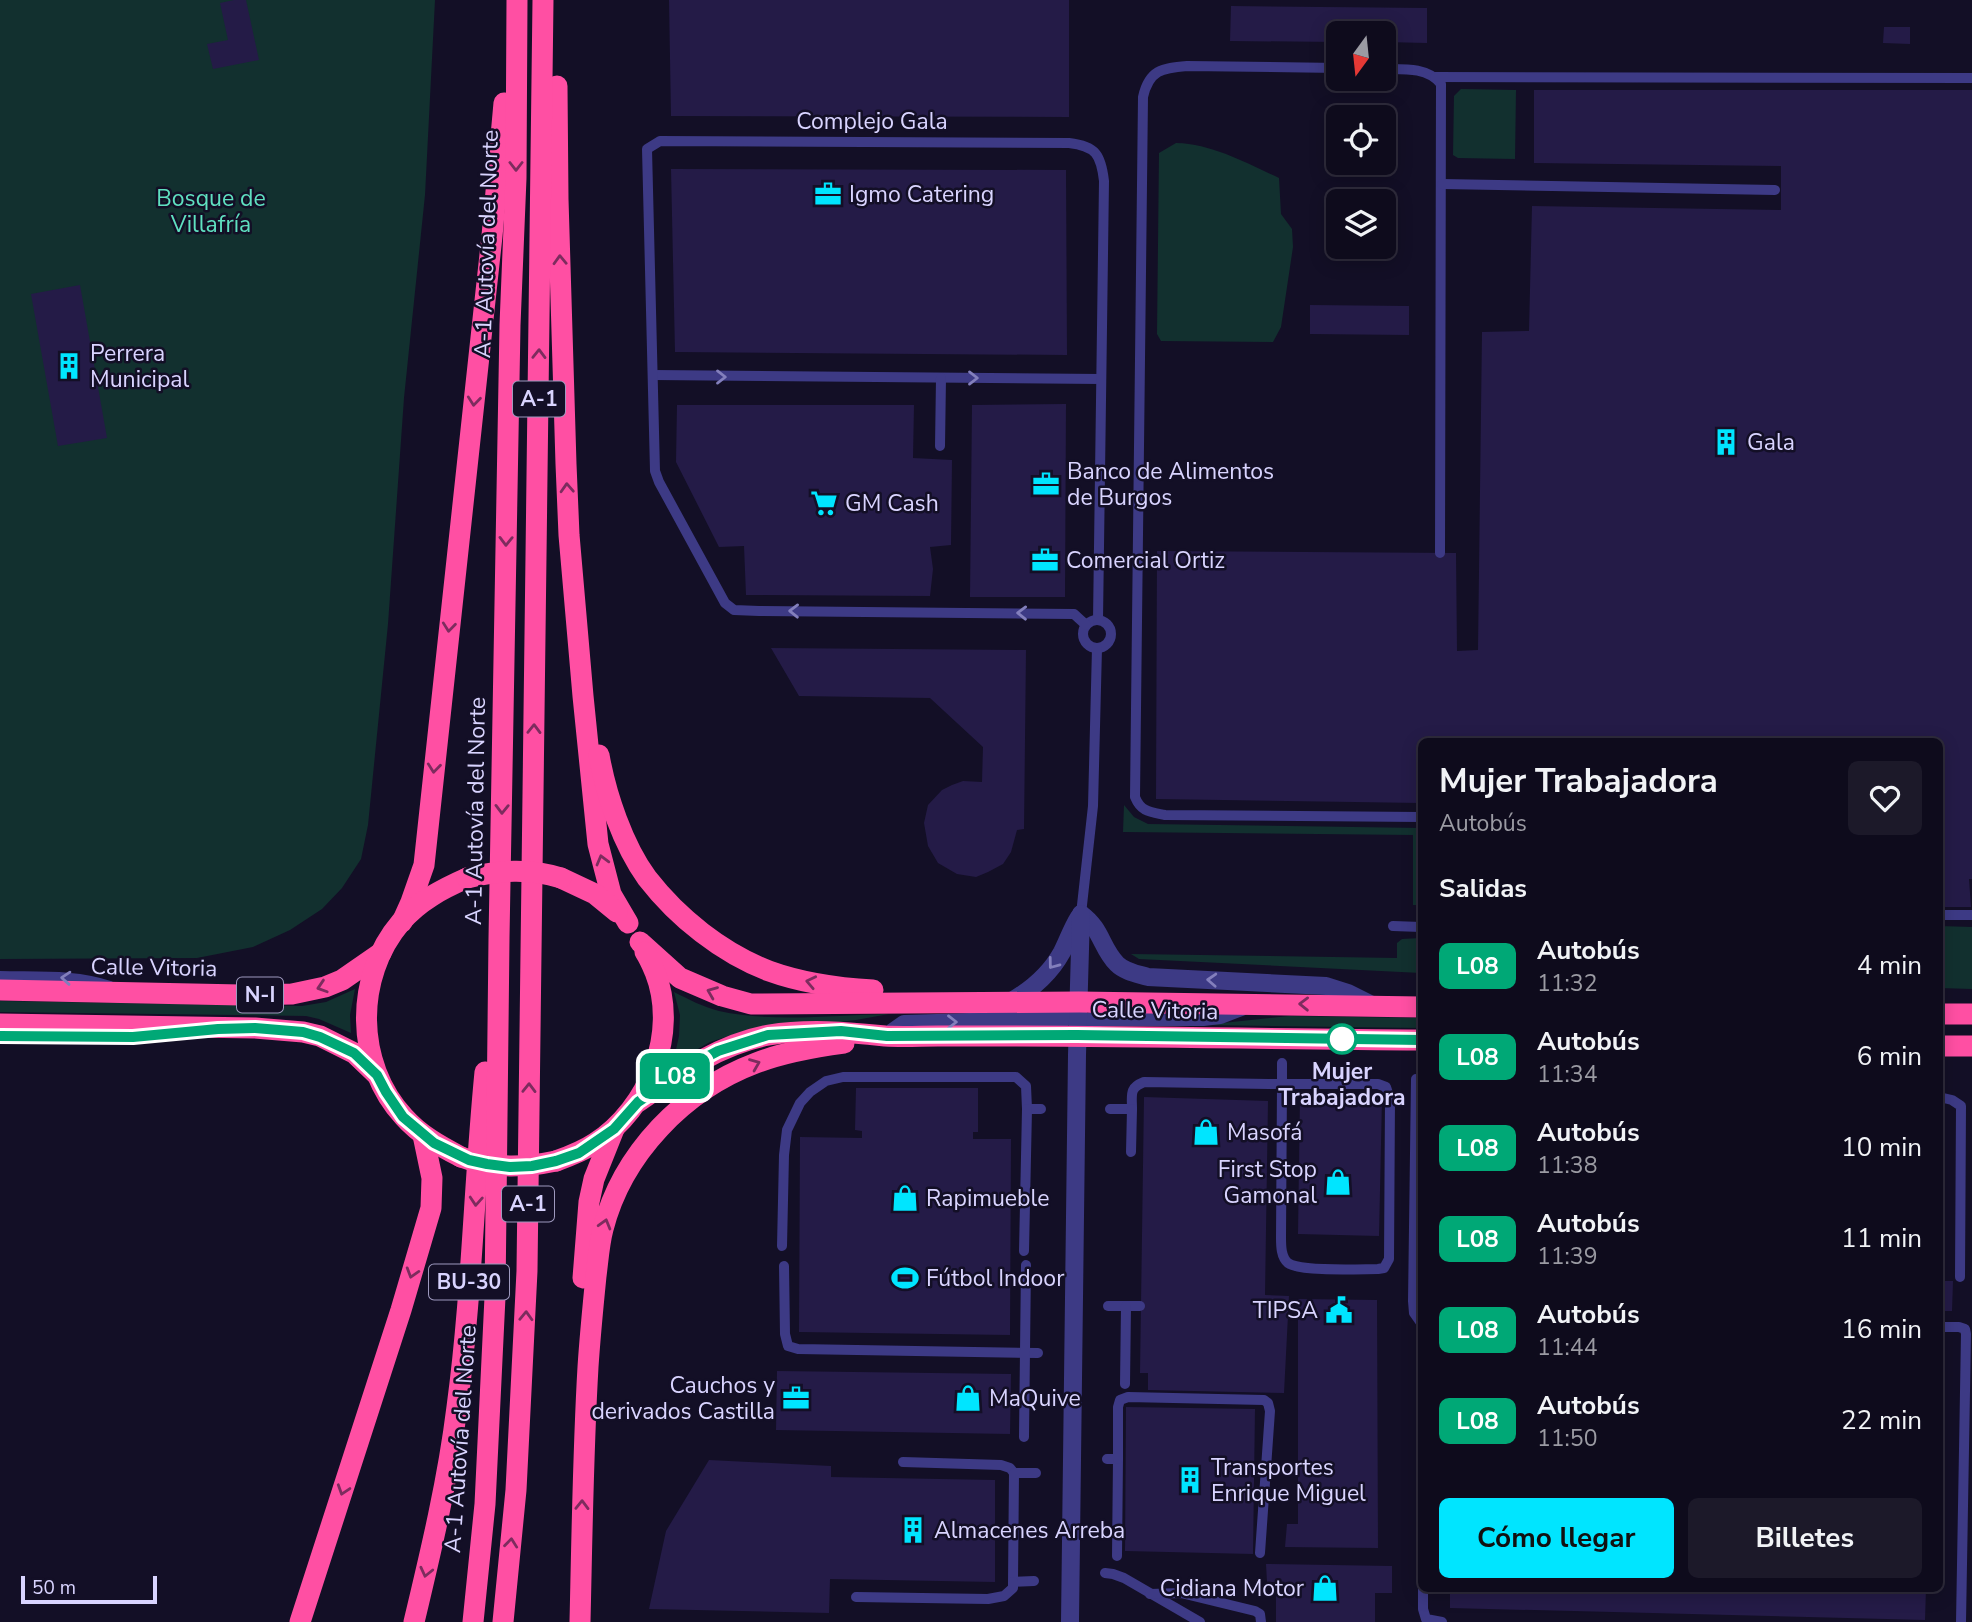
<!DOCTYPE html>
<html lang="es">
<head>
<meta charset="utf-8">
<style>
  body { margin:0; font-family:"Nunito Sans",sans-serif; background:#1c1929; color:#f1f3f6; height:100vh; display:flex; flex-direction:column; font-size:26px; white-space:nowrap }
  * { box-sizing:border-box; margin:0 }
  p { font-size:23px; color:#9b9ba3 }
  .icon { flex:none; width:38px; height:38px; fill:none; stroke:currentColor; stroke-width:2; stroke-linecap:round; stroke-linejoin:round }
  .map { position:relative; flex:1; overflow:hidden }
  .side { position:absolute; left:1418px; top:738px; width:525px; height:854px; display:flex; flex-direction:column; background:#0e0b1c; border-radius:10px; box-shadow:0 4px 18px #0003,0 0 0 2px #2e2b3b }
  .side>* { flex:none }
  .badge { padding:0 14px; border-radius:10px; font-size:24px; line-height:46px }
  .needle { width:46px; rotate:195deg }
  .tools { position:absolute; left:1326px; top:21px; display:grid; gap:14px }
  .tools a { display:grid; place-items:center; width:70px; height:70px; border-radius:10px; background:#0e0b1c; box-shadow:0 4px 18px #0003,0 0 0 2px #2e2b3b; font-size:35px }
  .scale { position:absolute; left:21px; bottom:18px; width:136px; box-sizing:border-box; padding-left:7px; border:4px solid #d9d4ff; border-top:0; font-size:19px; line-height:24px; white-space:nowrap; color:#d9d4ff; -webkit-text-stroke:5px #130f26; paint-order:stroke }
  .map>.badge { position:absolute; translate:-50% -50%; box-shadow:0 0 0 4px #fff }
  h2 { padding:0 21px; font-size:26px; line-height:63px }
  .round { display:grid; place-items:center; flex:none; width:74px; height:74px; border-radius:10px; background:#1c1929 }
  .head { display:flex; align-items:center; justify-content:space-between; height:119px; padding:0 21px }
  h1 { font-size:33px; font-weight:700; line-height:52px }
  .button { display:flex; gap:14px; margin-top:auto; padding:14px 21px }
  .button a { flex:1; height:80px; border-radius:10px; background:#00e5ff; color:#111; font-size:28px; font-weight:700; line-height:80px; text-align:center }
  .button a+a { background:#1c1929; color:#f1f3f6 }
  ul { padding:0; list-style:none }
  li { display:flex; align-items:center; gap:21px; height:91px; padding:0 21px }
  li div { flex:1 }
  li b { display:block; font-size:26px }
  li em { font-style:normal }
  li .badge { min-width:77px; font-weight:700; text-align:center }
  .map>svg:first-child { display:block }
  .green { fill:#12302f }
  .building { fill:#241b47 }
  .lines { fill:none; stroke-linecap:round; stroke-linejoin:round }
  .lane { stroke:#3d3a85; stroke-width:10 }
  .street { stroke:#3d3a85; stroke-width:18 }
  .highway { stroke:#ff4fa3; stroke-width:21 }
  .highway-bridge { stroke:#ff4fa3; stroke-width:21 }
  .oneway { stroke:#7d2c5e }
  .oneway2 { stroke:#837fbc }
  .line-casing { stroke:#fff; stroke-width:16 }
  .line { stroke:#00a876; stroke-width:10 }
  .stop-dot { fill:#fff; stroke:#00a876; stroke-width:3.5 }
  .labels { text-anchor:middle; stroke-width:5; stroke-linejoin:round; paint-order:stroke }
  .shield { fill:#130f26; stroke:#9e99be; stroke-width:2 }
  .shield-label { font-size:21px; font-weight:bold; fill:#d9d4ff }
  .street-label { font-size:23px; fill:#d9d4ff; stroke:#130f26 }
  .poi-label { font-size:23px; fill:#d9d4ff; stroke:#130f26; text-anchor:start }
  .park-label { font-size:23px; fill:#5fe0c0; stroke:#130f26 }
  .stop-label { font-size:23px; font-weight:bold; fill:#d9d4ff; stroke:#130f26 }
</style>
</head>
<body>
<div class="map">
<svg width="1972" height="1622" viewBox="0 0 1972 1622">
  <rect width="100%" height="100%" fill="#130f26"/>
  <g class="green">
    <path d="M0 0H435L425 195 404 398 388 624 368 825 361 859 342 888 322 909 290 930 253 947 197 958 0 959Z"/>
    <path d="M1461 89 1516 90 1515 159 1458 158 1453 155 1454 96Z"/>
    <path d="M1176 143C1213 144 1246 163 1279 178L1281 214 1292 229 1293 247 1281 327 1273 342 1161 341 1157 334 1159 153Z"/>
    <path d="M1124 805 1134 817 1148 824 1421 828V905H1413V835L1123 832Z"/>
    <path d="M1939 926 1972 927V989L1939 988Z"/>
    <path d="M1421 938V973L1139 959 1131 954 1397 958V943L1402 939Z"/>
    <path d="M355 989 350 1015 351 1033 319 1019 306 1016 0 1012V1001L302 1006 326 1002Z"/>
    <path d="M674 992C688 999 703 1007 719 1011 774 1023 833 1015 889 1014L856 1020 735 1034 710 1042 673 1063 679 1036 680 1015Z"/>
    <path d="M1289 1016 1421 1018V1028L1204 1025Z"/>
  </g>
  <g class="building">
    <path d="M234 0H246L259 60 213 69 207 44 228 40 220 3Z"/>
    <path d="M669 0H1069V117L671 116Z"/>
    <path d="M1231 6 1427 8V43L1384 42V33H1339V42L1230 41Z"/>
    <path d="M1884 27H1910V44L1883 43Z"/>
    <path d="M1534 90H1972V879H1969L1971 907H1939V742H1421V803L1156 799 1157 551 1456 553 1457 651 1478 650 1482 332 1529 331 1532 206 1781 210V166L1534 163Z"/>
    <path d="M671 169 1066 170 1067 355 675 352Z"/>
    <path d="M80 285 107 438 58 446 31 294Z"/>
    <path d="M1310 305 1409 306V335L1310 334Z"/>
    <path d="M1066 404 1065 597H970L972 405Z"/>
    <path d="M677 405H914L913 458 952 460 951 545 930 547 933 569 930 596 746 595 744 546 719 547 676 462Z"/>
    <path d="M771 648 1026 650 1024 829 1017 830 1011 852 1003 864 988 872 976 877 957 874 938 863 928 846 924 823 928 805 942 790 952 785 963 781 982 782 983 747 930 698 799 696Z"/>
    <path d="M856 1088H978V1132H973V1139H1011L1010 1335 799 1332 800 1137 862 1138V1131L855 1130Z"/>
    <path d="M1144 1097 1268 1101 1265 1295 1289 1296 1284 1393 1148 1390V1373H1140Z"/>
    <path d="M1300 1097 1382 1098 1379 1236 1298 1234Z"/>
    <path d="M1939 1281H1953L1952 1311H1939Z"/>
    <path d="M1298 1299 1377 1300 1378 1548 1285 1547 1287 1524H1298Z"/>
    <path d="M777 1371 1011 1374 1010 1434 776 1430Z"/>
    <path d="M1126 1407 1255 1409 1253 1554 1125 1551Z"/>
    <path d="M709 1460 831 1466V1477L995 1480V1582L830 1579 829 1613 649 1609 666 1531Z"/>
    <path d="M1266 1564 1392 1566V1593H1375V1622H1276V1582H1267Z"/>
    <path d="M1450 1589H1926L1925 1620 1450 1608Z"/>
  </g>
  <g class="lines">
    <g class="lane">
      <path d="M1339 68 1187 66C1162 68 1149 70 1143 97L1135 797C1141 812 1150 812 1165 815L1421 817"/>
      <path d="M1384 69C1403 69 1428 67 1441 84L1440 553"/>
      <path d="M1435 77 1972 78"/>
      <path d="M1442 184 1775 190"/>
      <path d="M653 375 1101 379"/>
      <path d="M940 446 941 378"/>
      <circle cx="1097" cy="634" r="14"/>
      <path d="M1086 625 1074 614 759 611 734 610 725 603 659 482 655 471 647 149 660 141 1069 143C1096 146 1101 155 1104 181L1098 620"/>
      <path d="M1081 914 1093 806 1097 648"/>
      <path d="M1939 915H1972"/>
      <path d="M1393 926 1421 927"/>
      <path d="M0 976C36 977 76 974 110 986"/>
      <path d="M0 1036 133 1037 151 1036"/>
      <path d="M1416 1079 1413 1301 1414 1313 1421 1323"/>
      <path d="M1939 1097 1952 1100 1961 1106 1960 1277"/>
      <path d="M1110 1109H1132C1132 1094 1129 1088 1144 1082L1269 1084H1378L1386 1087 1390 1099 1389 1259 1384 1268 1378 1269C1361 1269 1300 1272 1288 1263 1281 1257 1281 1246 1281 1237L1282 1084V1063"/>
      <path d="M1131 1152 1132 1109"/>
      <path d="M782 1246 784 1155 787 1130 800 1103 810 1092 826 1081 843 1077H1016L1026 1086 1027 1109H1041"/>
      <path d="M1024 1251 1027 1109"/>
      <path d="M784 1266 785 1334 788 1346 798 1349 1038 1353"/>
      <path d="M1108 1306H1140"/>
      <path d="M1939 1327H1959L1965 1329 1966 1334 1961 1622"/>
      <path d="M1125 1384 1126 1306"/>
      <path d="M1024 1437 1026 1265"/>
      <path d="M1107 1459H1118L1117 1556"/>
      <path d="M1118 1459V1407L1120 1400 1128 1397 1264 1400 1268 1403 1270 1411 1260 1553"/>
      <path d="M903 1462 1001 1465 1010 1468 1014 1473"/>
      <path d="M1105 1573 1113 1574 1124 1578 1200 1622"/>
      <path d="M1034 1581 1013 1582 1014 1473H1036"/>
      <path d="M1423 1589V1609L1426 1619 1442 1622"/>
      <path d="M1150 1594 1181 1593 1255 1611 1260 1614 1261 1622"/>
      <path d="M856 1597 988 1599 1004 1596 1013 1588V1582"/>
    </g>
    <g class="street">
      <path d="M1081 914C1102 929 1101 948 1117 964 1125 972 1138 974 1148 977L1326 986 1348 993 1374 1006"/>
      <path d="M1010 1002C1031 990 1050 974 1062 952 1068 940 1072 928 1079 917"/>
      <path d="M1077 1035 1091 1021 1101 1017H1203L1220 1015 1241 1007"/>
      <path d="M887 1036 904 1024 1062 1019 1070 1014 1079 1002"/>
      <path d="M1070 1622 1077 1055 1081 914"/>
    </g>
    <g class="highway">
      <path d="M557 86 558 199 566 464 569 535 583 696 598 844 611 894 628 923"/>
      <path d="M599 755C606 795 623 845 647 878 678 918 722 953 769 971 802 983 838 988 873 990"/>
      <path d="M561 878 595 894 617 912"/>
      <path d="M402 922 411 902 424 865 492 236 504 103"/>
      <path d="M640 942 680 978 722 996 751 1004 1079 1002 1421 1007"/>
      <path d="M0 990 241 995 292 994 325 987 342 980 381 953"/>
      <path d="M1939 1014H1972"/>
      <path d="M0 1024 255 1028 303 1032 320 1036 354 1053 377 1075"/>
      <path d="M1939 1046H1972"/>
      <path d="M638 1102C678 1074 719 1044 769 1035 807 1029 847 1032 885 1036 903 1037 921 1036 938 1036 1099 1035 1260 1039 1421 1040"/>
      <path d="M461 1157C440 1146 420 1135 404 1117 355 1064 354 977 401 922 419 901 442 889 467 878"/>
      <path d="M556 1161C570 1156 583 1151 595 1143 649 1108 679 1033 655 972 652 965 649 958 645 952"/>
      <path d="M583 1278 589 1202 594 1179 614 1129"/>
      <path d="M300 1622 401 1310 431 1208 432 1178 423 1135"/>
      <path d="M414 1622C431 1551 448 1480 457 1407 472 1296 474 1184 485 1072"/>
      <path d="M473 1622 485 1504 495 1297 499 938 510 325 516 178 517 0"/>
      <path d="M503 1622 516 1490 527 1271 543 0"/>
      <path d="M580 1622C582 1537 583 1452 588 1367 590 1336 593 1306 596 1276 598 1261 599 1244 603 1229 622 1154 684 1090 756 1063 784 1052 814 1047 844 1043"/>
    </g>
    <g class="highway-bridge">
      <path d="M467 878C499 870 529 868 561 878"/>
      <path d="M461 1157C492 1169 523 1168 556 1161"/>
    </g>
  </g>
  <defs><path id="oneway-chevron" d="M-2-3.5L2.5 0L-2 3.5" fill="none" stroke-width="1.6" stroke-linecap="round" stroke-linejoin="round" transform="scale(1.75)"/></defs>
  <g class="oneway">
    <use href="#oneway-chevron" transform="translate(516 166) rotate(90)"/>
    <use href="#oneway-chevron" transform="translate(560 260) rotate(-92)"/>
    <use href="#oneway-chevron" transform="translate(539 354) rotate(-89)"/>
    <use href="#oneway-chevron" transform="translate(474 401) rotate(96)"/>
    <use href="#oneway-chevron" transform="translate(567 488) rotate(-93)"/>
    <use href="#oneway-chevron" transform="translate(506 541) rotate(91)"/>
    <use href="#oneway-chevron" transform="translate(449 627) rotate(96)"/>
    <use href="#oneway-chevron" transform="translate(534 729) rotate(-89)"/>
    <use href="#oneway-chevron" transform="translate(434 768) rotate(96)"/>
    <use href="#oneway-chevron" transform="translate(502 809) rotate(91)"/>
    <use href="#oneway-chevron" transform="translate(602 860) rotate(-105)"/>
    <use href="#oneway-chevron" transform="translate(811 982) rotate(-168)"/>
    <use href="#oneway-chevron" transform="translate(322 987) rotate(162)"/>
    <use href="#oneway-chevron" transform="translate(712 992) rotate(-158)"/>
    <use href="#oneway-chevron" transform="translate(1304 1004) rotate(-179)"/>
    <use href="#oneway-chevron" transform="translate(755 1064) rotate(-22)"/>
    <use href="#oneway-chevron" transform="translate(529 1088) rotate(-89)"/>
    <use href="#oneway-chevron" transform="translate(476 1201) rotate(94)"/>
    <use href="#oneway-chevron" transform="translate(605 1224) rotate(-74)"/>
    <use href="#oneway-chevron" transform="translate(412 1273) rotate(107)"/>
    <use href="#oneway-chevron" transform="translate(526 1316) rotate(-88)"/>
    <use href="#oneway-chevron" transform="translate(343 1490) rotate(108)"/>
    <use href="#oneway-chevron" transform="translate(582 1505) rotate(-89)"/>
    <use href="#oneway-chevron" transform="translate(511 1543) rotate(-84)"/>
    <use href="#oneway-chevron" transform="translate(426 1572) rotate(103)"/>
  </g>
  <g class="oneway2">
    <use href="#oneway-chevron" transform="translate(721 377)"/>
    <use href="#oneway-chevron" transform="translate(973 378)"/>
    <use href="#oneway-chevron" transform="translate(794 611) rotate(-179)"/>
    <use href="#oneway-chevron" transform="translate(1022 613) rotate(-179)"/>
    <use href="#oneway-chevron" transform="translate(1053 964) rotate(127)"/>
    <use href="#oneway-chevron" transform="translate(66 978) rotate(-176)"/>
    <use href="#oneway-chevron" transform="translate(1212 980) rotate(-177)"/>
    <use href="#oneway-chevron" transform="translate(952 1022)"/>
  </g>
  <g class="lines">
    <defs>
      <path id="line" d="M0 1036 133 1037 218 1029 255 1028 303 1032 320 1037 354 1053 377 1075 386 1092 403 1117 434 1143 469 1160 487 1164 510 1167 532 1166 556 1161 579 1153 614 1129 638 1102 697 1062 718 1051 768 1035 841 1031 887 1036 1077 1035 1421 1040"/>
    </defs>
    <use href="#line" class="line-casing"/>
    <use href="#line" class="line"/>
  </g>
  <defs>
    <symbol id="office-bare" viewBox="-9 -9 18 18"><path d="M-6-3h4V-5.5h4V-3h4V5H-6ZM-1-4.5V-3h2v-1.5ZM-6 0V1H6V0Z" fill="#00e5ff" stroke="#130f26" stroke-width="2.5" paint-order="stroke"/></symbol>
    <symbol id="building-bare" viewBox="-9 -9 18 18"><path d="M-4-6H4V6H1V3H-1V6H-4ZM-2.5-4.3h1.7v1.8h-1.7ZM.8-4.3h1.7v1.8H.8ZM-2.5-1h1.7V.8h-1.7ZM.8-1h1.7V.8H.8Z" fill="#00e5ff" stroke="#130f26" stroke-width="2.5" paint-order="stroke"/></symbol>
    <symbol id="supermarket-bare" viewBox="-9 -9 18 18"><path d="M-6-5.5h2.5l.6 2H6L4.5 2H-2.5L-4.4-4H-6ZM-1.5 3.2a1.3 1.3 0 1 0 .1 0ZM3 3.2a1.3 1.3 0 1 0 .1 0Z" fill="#00e5ff" stroke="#130f26" stroke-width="2.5" paint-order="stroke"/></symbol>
    <symbol id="shop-bare" viewBox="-9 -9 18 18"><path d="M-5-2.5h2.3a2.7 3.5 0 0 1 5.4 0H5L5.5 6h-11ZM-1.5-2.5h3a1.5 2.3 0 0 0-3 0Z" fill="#00e5ff" stroke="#130f26" stroke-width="2.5" paint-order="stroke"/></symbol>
    <symbol id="stadium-bare" viewBox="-9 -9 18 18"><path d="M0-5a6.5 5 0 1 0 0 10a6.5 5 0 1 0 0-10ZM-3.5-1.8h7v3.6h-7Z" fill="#00e5ff" stroke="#130f26" stroke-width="2.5" paint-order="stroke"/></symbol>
    <symbol id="civic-bare" viewBox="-9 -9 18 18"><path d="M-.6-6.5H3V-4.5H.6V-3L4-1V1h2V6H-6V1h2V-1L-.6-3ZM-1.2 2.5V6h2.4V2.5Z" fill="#00e5ff" stroke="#130f26" stroke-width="2.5" paint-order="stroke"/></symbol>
  </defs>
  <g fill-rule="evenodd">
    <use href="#office-bare" x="809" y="175" width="38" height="38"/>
    <use href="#building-bare" x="50" y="347" width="38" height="38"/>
    <use href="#building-bare" x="1707" y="423" width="38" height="38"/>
    <use href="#office-bare" x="1027" y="465" width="38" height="38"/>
    <use href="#supermarket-bare" x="805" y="484" width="38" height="38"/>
    <use href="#office-bare" x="1026" y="541" width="38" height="38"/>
    <use href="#shop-bare" x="1187" y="1113" width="38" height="38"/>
    <use href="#shop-bare" x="1319" y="1163" width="38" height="38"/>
    <use href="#shop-bare" x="886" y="1179" width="38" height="38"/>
    <use href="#stadium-bare" x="886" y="1259" width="38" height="38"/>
    <use href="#civic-bare" x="1320" y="1291" width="38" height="38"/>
    <use href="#office-bare" x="777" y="1379" width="38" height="38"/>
    <use href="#shop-bare" x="949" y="1379" width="38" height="38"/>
    <use href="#building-bare" x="1171" y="1461" width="38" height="38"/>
    <use href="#building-bare" x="894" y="1511" width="38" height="38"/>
    <use href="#shop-bare" x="1306" y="1569" width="38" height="38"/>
  </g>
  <circle class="stop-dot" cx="1342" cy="1039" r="14"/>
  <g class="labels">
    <g class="shield">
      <rect x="513" y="381.5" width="52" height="35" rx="5"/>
      <rect x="237" y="977.5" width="46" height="35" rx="5"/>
      <rect x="502" y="1186.5" width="52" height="35" rx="5"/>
      <rect x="429" y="1264.5" width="80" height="35" rx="5"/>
    </g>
    <g class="shield-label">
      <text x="539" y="406">A-1</text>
      <text x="260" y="1002">N-I</text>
      <text x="528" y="1211">A-1</text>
      <text x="469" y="1289">BU-30</text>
    </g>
    <g class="street-label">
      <text x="872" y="129">Complejo Gala</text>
      <text transform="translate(486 244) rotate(-88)" y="8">A-1 Autovía del Norte</text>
      <text transform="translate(475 811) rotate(-89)" y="8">A-1 Autovía del Norte</text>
      <text transform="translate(154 967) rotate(1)" y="8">Calle Vitoria</text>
      <text transform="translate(1155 1010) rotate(1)" y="8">Calle Vitoria</text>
      <text transform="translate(460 1439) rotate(-86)" y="8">A-1 Autovía del Norte</text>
    </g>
    <g class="poi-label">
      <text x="849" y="202">Igmo Catering</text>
      <text x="90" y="361">Perrera<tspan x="90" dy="26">Municipal</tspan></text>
      <text x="1747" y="450">Gala</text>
      <text x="1067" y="479">Banco de Alimentos<tspan x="1067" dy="26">de Burgos</tspan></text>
      <text x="845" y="511">GM Cash</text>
      <text x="1066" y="568">Comercial Ortiz</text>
      <text x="1227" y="1140">Masofá</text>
      <text x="1317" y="1177" text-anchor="end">First Stop<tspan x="1317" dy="26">Gamonal</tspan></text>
      <text x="926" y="1206">Rapimueble</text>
      <text x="926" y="1286">Fútbol Indoor</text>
      <text x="1318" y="1318" text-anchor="end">TIPSA</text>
      <text x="775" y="1393" text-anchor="end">Cauchos y<tspan x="775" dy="26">derivados Castilla</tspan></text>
      <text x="989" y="1406">MaQuive</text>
      <text x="1211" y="1475">Transportes<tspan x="1211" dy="26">Enrique Miguel</tspan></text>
      <text x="934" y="1538">Almacenes Arreba</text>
      <text x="1304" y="1596" text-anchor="end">Cidiana Motor</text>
    </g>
    <g class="park-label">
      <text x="211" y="206">Bosque de<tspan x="211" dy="26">Villafría</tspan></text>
    </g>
    <g class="stop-label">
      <text x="1342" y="1079">Mujer<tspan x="1342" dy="26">Trabajadora</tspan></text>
    </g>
  </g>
</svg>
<div class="tools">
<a><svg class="needle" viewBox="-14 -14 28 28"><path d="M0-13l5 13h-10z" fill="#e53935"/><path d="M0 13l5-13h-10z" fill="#9b9ba3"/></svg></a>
<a><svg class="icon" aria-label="locate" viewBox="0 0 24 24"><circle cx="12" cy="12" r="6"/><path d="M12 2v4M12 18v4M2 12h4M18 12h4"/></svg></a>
<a><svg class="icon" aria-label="layers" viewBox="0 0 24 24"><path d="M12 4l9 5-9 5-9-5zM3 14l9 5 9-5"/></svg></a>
</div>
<div class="scale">50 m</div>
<b class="badge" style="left:675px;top:1076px;background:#00a876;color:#fff">L08</b>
<section class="side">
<div class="head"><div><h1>Mujer Trabajadora</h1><p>Autobús</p></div><a class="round"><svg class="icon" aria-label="heart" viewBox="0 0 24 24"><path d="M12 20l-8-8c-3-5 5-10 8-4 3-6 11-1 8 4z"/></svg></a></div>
<h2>Salidas</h2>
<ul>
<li><span class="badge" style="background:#00a876;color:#fff">L08</span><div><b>Autobús</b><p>11:32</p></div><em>4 min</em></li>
<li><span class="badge" style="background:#00a876;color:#fff">L08</span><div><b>Autobús</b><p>11:34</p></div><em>6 min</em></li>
<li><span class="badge" style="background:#00a876;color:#fff">L08</span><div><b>Autobús</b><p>11:38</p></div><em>10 min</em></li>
<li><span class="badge" style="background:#00a876;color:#fff">L08</span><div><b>Autobús</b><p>11:39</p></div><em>11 min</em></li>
<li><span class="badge" style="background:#00a876;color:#fff">L08</span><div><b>Autobús</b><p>11:44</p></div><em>16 min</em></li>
<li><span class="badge" style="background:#00a876;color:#fff">L08</span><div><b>Autobús</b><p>11:50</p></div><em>22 min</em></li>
</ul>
<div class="button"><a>Cómo llegar</a><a>Billetes</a></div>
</section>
</div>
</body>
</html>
